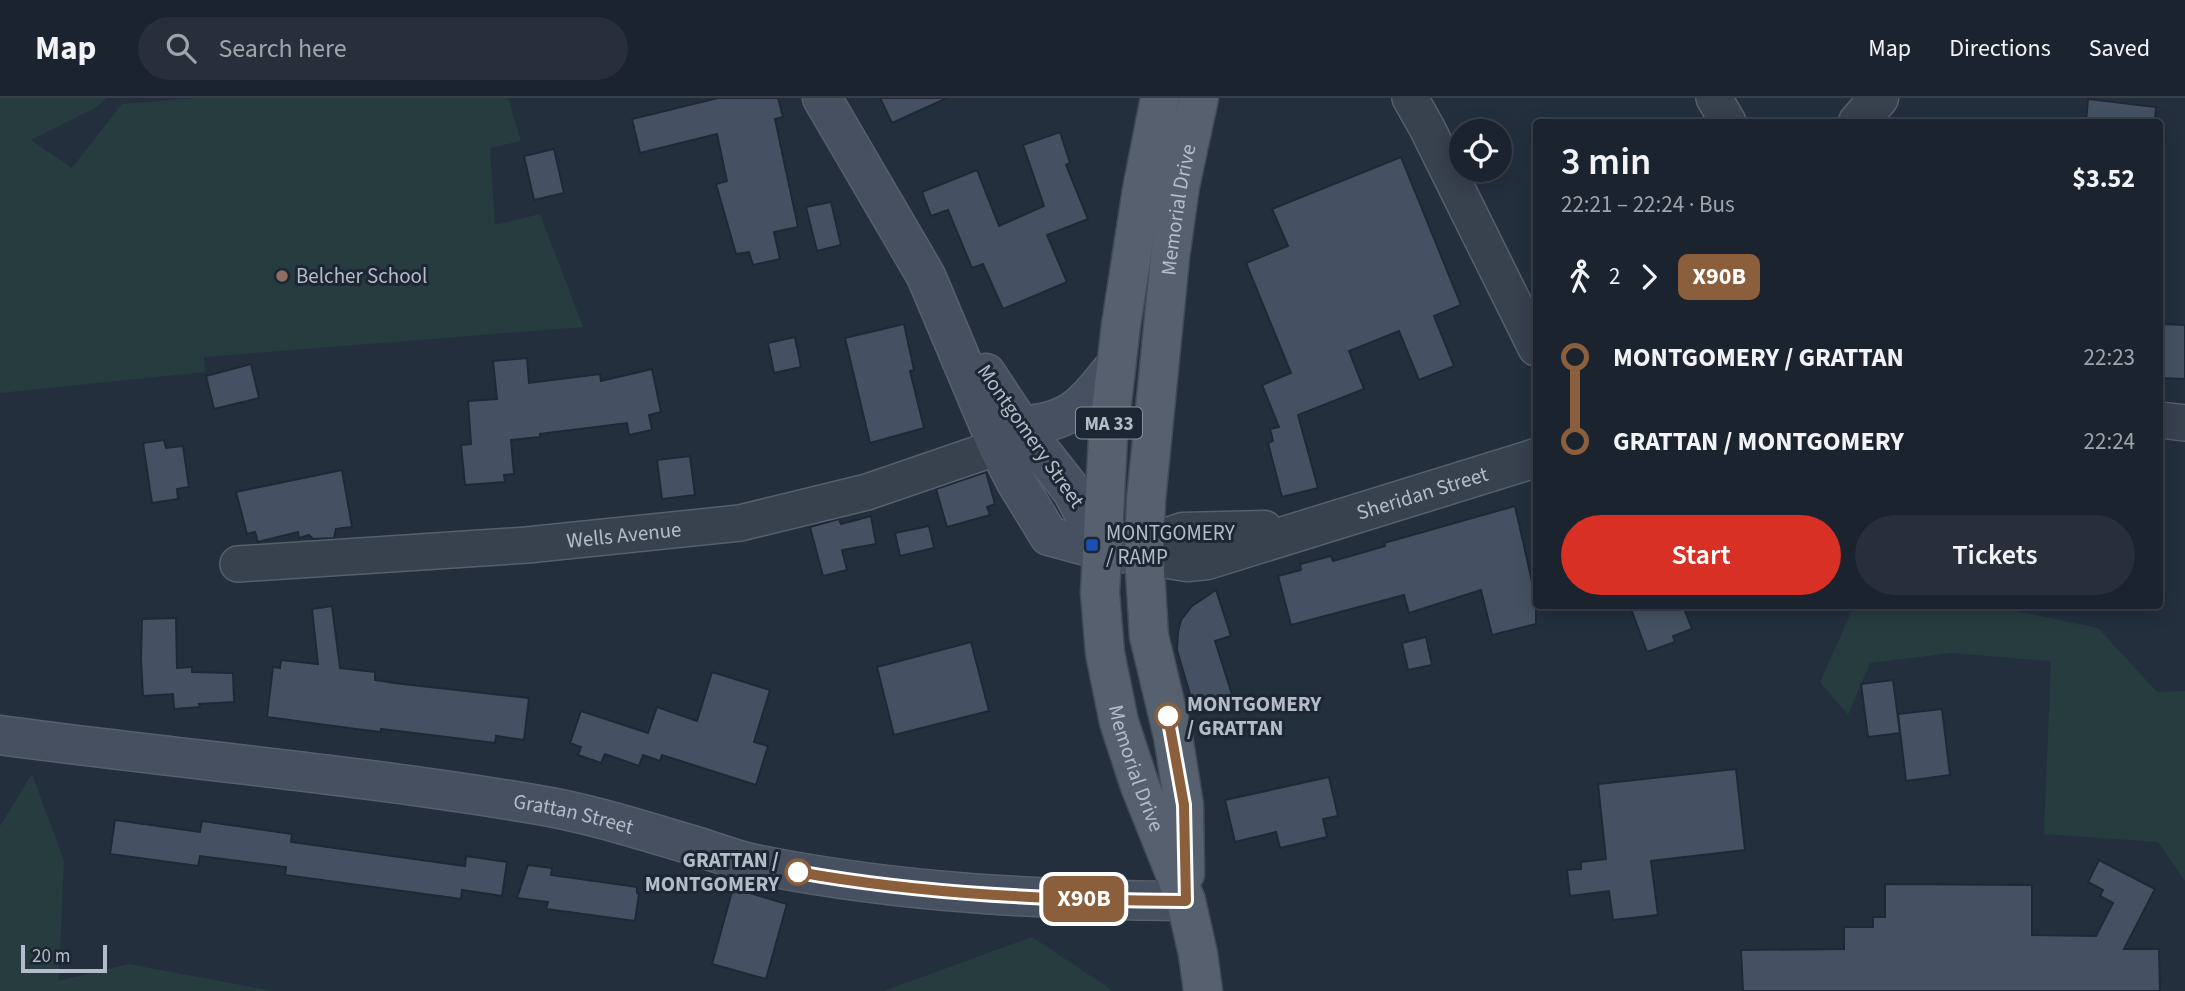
<!DOCTYPE html>
<html lang="en">
<head>
<meta charset="utf-8">
<style>
  body { margin:0; font-family:"Source Sans 3",sans-serif; background:#282f3a; color:#f1f3f6; height:100vh; display:flex; flex-direction:column; font-size:26px; white-space:nowrap }
  * { box-sizing:border-box; margin:0 }
  p { font-size:23px; color:#a0a4aa }
  .icon { flex:none; width:38px; height:38px; fill:none; stroke:currentColor; stroke-width:2; stroke-linecap:round; stroke-linejoin:round }
  .map { position:relative; flex:1; overflow:hidden }
  .sheet { position:absolute; left:1533px; top:21px; width:630px; height:490px; display:flex; flex-direction:column; background:#1b232e; border-radius:7px; box-shadow:0 4px 18px #0003,0 0 0 2px #39404a }
  .sheet>* { flex:none }
  .badge { padding:0 14px; border-radius:10px; font-size:24px; line-height:46px }
  .fabs { position:absolute; left:1449px; top:21px; display:grid; gap:14px }
  .fabs a { display:grid; place-items:center; width:63px; height:63px; border-radius:50%; background:#1b232e; box-shadow:0 4px 18px #0003,0 0 0 2px #39404a; font-size:35px }
  .scale { position:absolute; left:21px; bottom:18px; width:86px; box-sizing:border-box; padding-left:7px; border:4px solid #b4bcc9; border-top:0; font-size:19px; line-height:24px; white-space:nowrap; color:#b4bcc9; -webkit-text-stroke:5px #1d2633; paint-order:stroke }
  .map>.badge { position:absolute; translate:-50% -50%; box-shadow:0 0 0 4px #fff }
  .legs { display:flex; align-items:center; gap:10px; height:77px; padding:0 28px; font-size:23px }
  .legs p { margin-inline-start:auto }
  .overview { display:flex; align-items:center; justify-content:space-between; height:119px; padding:0 28px }
  h1 { font-size:38px; font-weight:600; line-height:52px }
  .cta { display:flex; gap:14px; margin-top:auto; padding:14px 28px }
  .cta a { flex:1; height:80px; border-radius:42px; background:#d93025; color:#fff; font-size:28px; font-weight:600; line-height:80px; text-align:center }
  .cta a+a { background:#282f3a; color:#f1f3f6 }
  ul { padding:0 28px; list-style:none }
  li { display:flex; align-items:center; gap:24px; height:84px; font-size:26px }
  li i { display:grid; place-items:center; width:10px; height:100%; margin:0 9px; background:currentColor }
  li i::after { content:''; width:18px; height:18px; margin:-9px; border:5px solid; border-radius:50%; background:#1b232e }
  li p { margin-inline-start:auto }
  li:first-child i { background:linear-gradient(#0000 50%,currentColor 0) }
  li:last-child i { background:linear-gradient(currentColor 50%,#0000 0) }
  header { display:flex; align-items:center; gap:42px; box-sizing:border-box; height:98px; padding:0 35px; background:#1b232e; border-bottom:2px solid #39404a }
  header strong { font-size:33px }
  nav { display:flex; gap:38px; margin-inline-start:auto; font-size:24px }
  .search { width:490px; height:63px; background:#282f3a; display:flex; align-items:center; gap:18px; box-sizing:border-box; padding:0 24px; border-radius:38px; color:#a0a4aa; font-size:26px }
  .map>svg:first-child { display:block }
  .green { fill:#263c3f }
  .building { fill:#455162; stroke:#1f2835; stroke-width:2 }
  .lines { fill:none; stroke-linecap:round; stroke-linejoin:round }
  .minor-casing { stroke:#565f6c; stroke-width:38 }
  .tertiary-casing { stroke:#565f6c; stroke-width:41 }
  .secondary-casing { stroke:#565f6c; stroke-width:41 }
  .primary-casing { stroke:#414a57; stroke-width:41 }
  .minor { stroke:#38414e; stroke-width:35 }
  .tertiary { stroke:#38414e; stroke-width:38 }
  .secondary { stroke:#465061; stroke-width:38 }
  .primary { stroke:#56606e; stroke-width:38 }
  .line-1-casing { stroke:#fff; stroke-width:16 }
  .line-1 { stroke:#8b5e3c; stroke-width:10 }
  .education-dot { fill:#8d6e63; stroke:#1d2633; stroke-width:2.5 }
  .transit-dot { fill:#1a4fb4; stroke:#1d2633; stroke-width:2.5 }
  .stop-1-dot { fill:#fff; stroke:#8b5e3c; stroke-width:3.5 }
  .labels { text-anchor:middle; stroke-width:6; stroke-linejoin:round; paint-order:stroke }
  .shield { fill:#1d2633; stroke:#878f9c; stroke-width:2 }
  .shield-label { font-size:19px; font-weight:bold; fill:#b4bcc9 }
  .street-label { font-size:21px; fill:#b4bcc9; stroke:#1d2633 }
  .poi-label { font-size:21px; fill:#b4bcc9; stroke:#1d2633; text-anchor:start }
  .stop-label { font-size:21px; font-weight:bold; fill:#b4bcc9; stroke:#1d2633; text-anchor:start }
</style>
</head>
<body>
<header>
<strong>Map</strong>
<div class="search"><svg class="icon" aria-label="search" viewBox="0 0 24 24"><circle cx="10" cy="10" r="6"/><path d="M15 15l6 6"/></svg>Search here</div>
<nav><a>Map</a><a>Directions</a><a>Saved</a></nav>
</header>
<div class="map">
<svg width="2185" height="893" viewBox="0 0 2185 893">
  <rect width="100%" height="100%" fill="#242f3e"/>
  <g class="green">
    <path d="M0 0H107L95 10 31 42 72 70 122 6 194 0H508L521 43 490 50 495 127 540 116 583 229 204 259 205 274 0 295Z"/>
    <path d="M1854 508H1993L2098 530 2157 594 2185 593V783L2158 744 2044 736 2051 563 1952 555 1870 565 1848 617 1820 584Z"/>
    <path d="M32 676 64 763 59 883 128 866 273 893H0V728Z"/>
    <path d="M1032 839 1113 893H884Z"/>
  </g>
  <g class="building">
    <path d="M718 0H778L783 19 775 21 798 129 774 134 780 161 753 167 749 154 736 156 716 86 727 83 717 36 640 55 632 21Z"/>
    <path d="M880 0H947L892 25Z"/>
    <path d="M2088 1 2156 9 2155 24H2086Z"/>
    <path d="M1060 34 1070 65 1066 67 1088 121 1047 137 1067 184 1003 211 983 166 972 170 948 112 931 118 922 94 977 72 999 128 1044 108 1023 47Z"/>
    <path d="M554 51 564 95 534 102 524 58Z"/>
    <path d="M1401 59 1461 207 1434 218 1454 268 1419 282 1399 233 1349 253 1364 291 1298 317 1318 390 1282 399 1268 345 1273 343 1270 331 1279 329 1262 287 1291 275 1246 165 1288 148 1272 111Z"/>
    <path d="M831 104 841 147 817 153 806 109Z"/>
    <path d="M904 226 914 272 910 273 924 330 870 345 845 240Z"/>
    <path d="M2163 226 2185 227V281L2160 280V246H2162Z"/>
    <path d="M795 239 801 269 774 275 768 245Z"/>
    <path d="M527 260 529 285 600 276 601 283 652 271 661 314 649 317 652 332 629 337 627 325 540 336V339L511 342 514 376 504 377 505 384 465 387 461 347 471 346 468 303 497 301 493 263Z"/>
    <path d="M251 266 259 300 214 311 206 278Z"/>
    <path d="M164 342 166 350 183 348 189 389 177 391 178 401 152 405 143 345Z"/>
    <path d="M690 358 695 397 662 401 657 362Z"/>
    <path d="M342 372 352 429 336 431 334 440 313 441 309 437 299 440 298 434 258 444 255 434 247 436 236 394Z"/>
    <path d="M986 374 995 406 987 409 990 417 947 429 936 391Z"/>
    <path d="M1515 408 1536 501V526L1492 537 1481 492 1409 515 1404 497 1291 527 1278 478 1301 472 1300 466 1331 458 1333 463 1385 448 1384 445Z"/>
    <path d="M871 418 876 446 842 452 847 472 823 478 810 429 839 421 841 426Z"/>
    <path d="M929 428 934 450 900 458 895 435Z"/>
    <path d="M1216 492 1231 538 1215 543 1235 606 1196 617 1177 552 1178 534 1181 522 1192 508Z"/>
    <path d="M332 508 340 570 375 574V582L394 585 529 600 524 642 496 638 495 645 381 631V634L356 631 267 619 273 569 280 570 281 562 318 566 312 511Z"/>
    <path d="M1630 508H1683L1692 531 1673 538 1675 544 1647 554Z"/>
    <path d="M176 520 177 570 192 569V574L233 575 234 604 199 606 200 609 174 611 173 596 143 598 141 561 142 521Z"/>
    <path d="M1426 539 1432 567 1408 572 1402 545Z"/>
    <path d="M971 544 989 613 894 637 877 569Z"/>
    <path d="M712 574 770 592 754 644 768 648 756 687 662 657 660 663 643 657 639 668 605 656 601 665 578 657 581 649 570 645 581 613 648 635 657 609 697 623Z"/>
    <path d="M1893 582 1900 635 1868 639 1861 586Z"/>
    <path d="M1942 611 1950 677 1906 683 1898 616Z"/>
    <path d="M1736 671 1745 752 1651 763 1658 817 1613 822 1609 793 1570 798 1567 772 1581 771V764L1606 761 1598 686Z"/>
    <path d="M1329 679 1338 718 1323 721 1327 739 1280 750 1276 734 1235 744 1225 702Z"/>
    <path d="M115 722 200 734 202 723 292 736 291 744 465 768 466 758 507 764 502 798 462 792 461 801 285 777 286 769 200 758 198 768 110 756Z"/>
    <path d="M2099 762 2155 791 2124 851H2159L2160 893H1743L1741 852 1844 851V829H1873V819H1885V786L2032 787V837L2096 838 2113 805 2100 798 2103 792 2088 784Z"/>
    <path d="M528 767 552 770 551 777 637 789V795L639 796 635 823 546 811 548 804 517 800Z"/>
    <path d="M733 790 787 806 766 881 712 866Z"/>
  </g>
  <g class="lines">
    <defs>
      <g id="minor">
        <path d="M1410 0 1427 30 1536 250"/>
        <path d="M1714 0 1728 24"/>
        <path d="M2160 322 2185 325"/>
        <path id="s1" d="M238 466 527 447 740 425 867 394 998 349"/>
      </g>
      <g id="tertiary">
        <path d="M1858 24 1879 0"/>
        <path id="s2" d="M1144 457 1187 464 1207 462 1536 360"/>
        <path d="M1144 457 1168 439 1183 434 1264 432"/>
      </g>
      <g id="secondary">
        <path d="M822 0 926 178 998 349 1016 384 1049 438 1104 453 1144 457"/>
        <path d="M986 275 1021 328 1072 393 1104 453"/>
        <path d="M1021 328C1076 323 1083 306 1116 267"/>
        <path id="s3" d="M0 637C177 661 356 676 533 706 590 715 647 734 702 750 721 756 740 764 760 767 900 795 1043 802 1186 803"/>
      </g>
      <g id="primary">
        <path id="s4" d="M1160 0 1142 92 1121 227 1108 339 1100 495 1105 555 1119 624 1140 688 1186 803 1198 856 1203 893"/>
        <path id="s5" d="M1185 776 1184 707 1173 638 1149 538 1144 457 1146 402 1170 159 1180 88 1199 0"/>
      </g>
    </defs>
    <use href="#minor" class="minor-casing"/>
    <use href="#tertiary" class="tertiary-casing"/>
    <use href="#secondary" class="secondary-casing"/>
    <use href="#primary" class="primary-casing"/>
    <use href="#minor" class="minor"/>
    <use href="#tertiary" class="tertiary"/>
    <use href="#secondary" class="secondary"/>
    <use href="#primary" class="primary"/>
  </g>
  <g class="lines">
    <defs>
      <path id="line-1" d="M798 774C926 797 1056 802 1186 803L1184 707 1168 618"/>
    </defs>
    <use href="#line-1" class="line-1-casing"/>
    <use href="#line-1" class="line-1"/>
  </g>
  <circle class="education-dot" cx="282" cy="178" r="7"/>
  <rect class="transit-dot" x="1085" y="440" width="14" height="14" rx="3.5"/>
  <g class="stop-1-dot">
    <circle cx="1168" cy="618" r="12"/>
    <circle cx="798" cy="774" r="12"/>
  </g>
  <g class="labels">
    <rect class="shield" x="1076" y="309.5" width="66" height="31" rx="5"/>
    <g class="shield-label">
      <text x="1109" y="332">MA 33</text>
    </g>
    <g class="street-label">
      <text dy="7" stroke="none"><textPath href="#s5" startOffset="670">Memorial Drive</textPath></text>
      <text transform="translate(1031 338) rotate(55)" y="7">Montgomery Street</text>
      <text dy="7" stroke="none"><textPath href="#s2" startOffset="289">Sheridan Street</textPath></text>
      <text dy="7" stroke="none"><textPath href="#s1" startOffset="387">Wells Avenue</textPath></text>
      <text dy="7" stroke="none"><textPath href="#s4" startOffset="679">Memorial Drive</textPath></text>
      <text dy="7" stroke="none"><textPath href="#s3" startOffset="579">Grattan Street</textPath></text>
    </g>
    <g class="poi-label">
      <text x="296" y="185">Belcher School</text>
      <text x="1106" y="442">MONTGOMERY<tspan x="1106" dy="24">/ RAMP</tspan></text>
    </g>
    <g class="stop-label">
      <text x="1187" y="613">MONTGOMERY<tspan x="1187" dy="24">/ GRATTAN</tspan></text>
      <text x="779" y="769" text-anchor="end">GRATTAN /<tspan x="779" dy="24">MONTGOMERY</tspan></text>
    </g>
  </g>
</svg>
<div class="fabs">
<a><svg class="icon" aria-label="locate" viewBox="0 0 24 24"><circle cx="12" cy="12" r="6"/><path d="M12 2v4M12 18v4M2 12h4M18 12h4"/></svg></a>
</div>
<div class="scale">20 m</div>
<b class="badge" style="left:1084px;top:801px;background:#8b5e3c;color:#fff">X90B</b>
<section class="sheet">
<div class="overview"><div><h1>3 min</h1><p>22:21 – 22:24 · Bus</p></div><b>$3.52</b></div>
<div class="legs"><svg class="icon" aria-label="walk" viewBox="0 0 24 24"><circle cx="13" cy="4" r="2"/><path d="M13 8l-2 6 4 7M11 14l-3 7M7 12l3-4h3l4 4"/></svg>2<svg class="icon" aria-label="forward" viewBox="0 0 24 24"><path d="M9 5l7 7-7 7"/></svg><b class="badge" style="background:#8b5e3c;color:#fff">X90B</b></div>
<ul>
<li><i style="color:#8b5e3c"></i><b>MONTGOMERY / GRATTAN</b><p>22:23</p></li>
<li><i style="color:#8b5e3c"></i><b>GRATTAN / MONTGOMERY</b><p>22:24</p></li>
</ul>
<div class="cta"><a>Start</a><a>Tickets</a></div>
</section>
</div>
</body>
</html>
